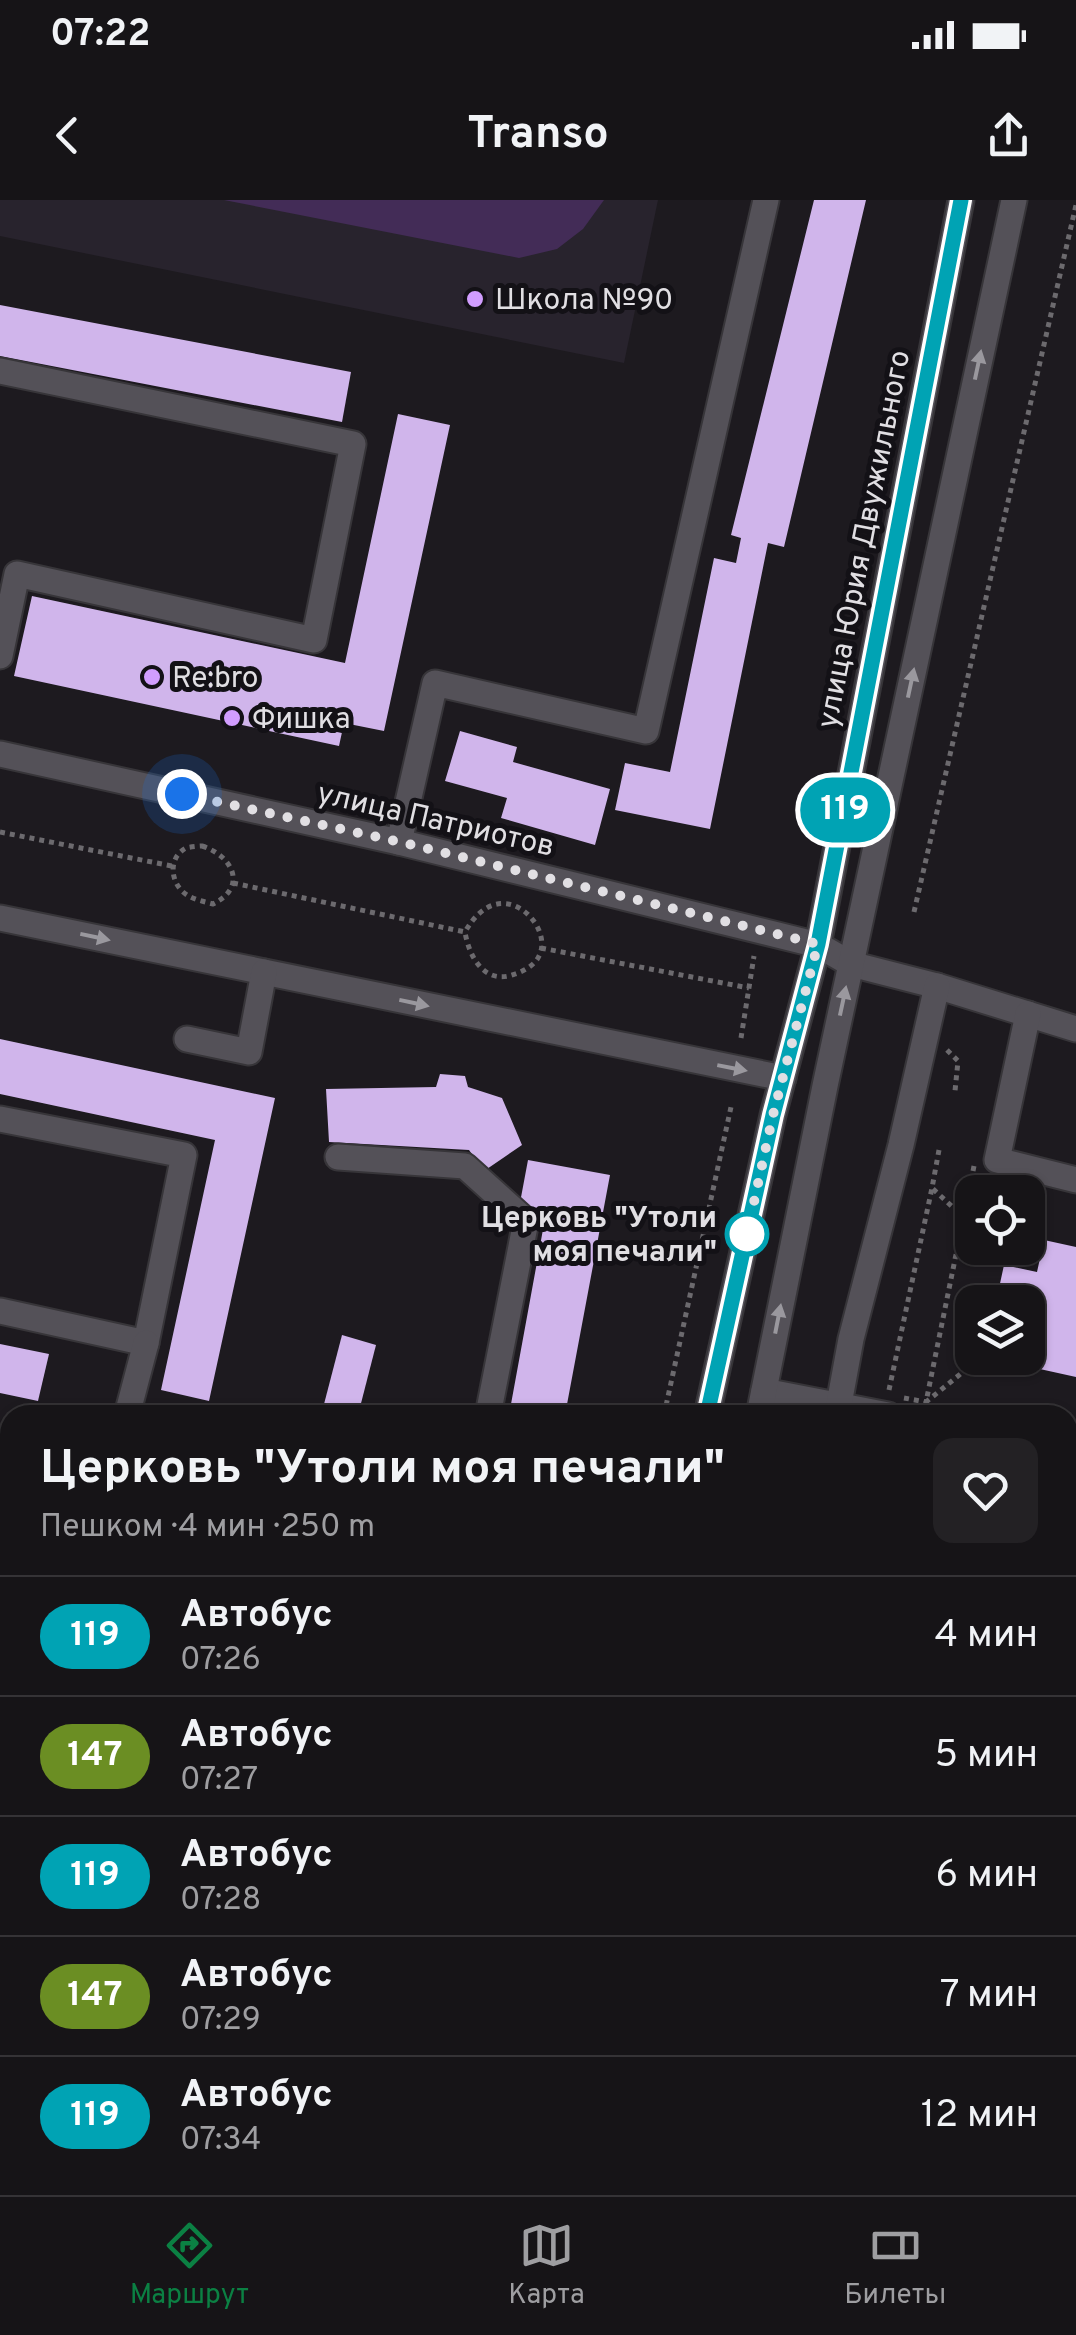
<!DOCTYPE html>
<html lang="ru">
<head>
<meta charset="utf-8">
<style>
  body { margin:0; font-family:Overpass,sans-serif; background:#232124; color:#f1f3f6; height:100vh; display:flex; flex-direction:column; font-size:38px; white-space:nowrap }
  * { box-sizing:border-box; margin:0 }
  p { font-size:32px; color:#9e9ea1 }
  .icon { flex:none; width:55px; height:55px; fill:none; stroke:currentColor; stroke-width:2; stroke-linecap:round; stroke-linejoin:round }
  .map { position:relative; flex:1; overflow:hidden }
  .panel { position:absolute; left:0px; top:1205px; width:1078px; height:790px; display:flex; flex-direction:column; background:#161417; border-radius:30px 30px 0 0; box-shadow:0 2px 8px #0004,0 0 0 2px #353336 }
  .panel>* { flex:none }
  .badge { padding:0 20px; border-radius:32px; font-size:35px; line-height:65px }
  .fabs { position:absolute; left:955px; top:975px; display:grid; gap:20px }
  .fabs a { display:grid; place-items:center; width:90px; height:90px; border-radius:20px; background:#161417; box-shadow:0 2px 8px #0004,0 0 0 2px #353336; font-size:50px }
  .you { position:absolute; width:50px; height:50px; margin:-25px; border:8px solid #fff; border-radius:50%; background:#1a73e8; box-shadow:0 0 0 15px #1a73e833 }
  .map>.badge { position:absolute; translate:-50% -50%; box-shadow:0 0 0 5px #fff }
  .round { display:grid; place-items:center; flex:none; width:105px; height:105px; border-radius:20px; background:#232124 }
  .overview { display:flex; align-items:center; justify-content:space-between; height:170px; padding:0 40px }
  h1 { font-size:48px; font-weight:700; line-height:75px }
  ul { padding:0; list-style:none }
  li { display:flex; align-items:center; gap:30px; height:120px; padding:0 40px; border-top:2px solid #353336 }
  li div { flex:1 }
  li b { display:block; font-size:38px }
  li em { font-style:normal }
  li .badge { min-width:110px; font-weight:700; text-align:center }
  .status { display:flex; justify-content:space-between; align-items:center; height:70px; padding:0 50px; background:#161417; direction:ltr }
  .status svg { height:28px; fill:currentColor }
  header { display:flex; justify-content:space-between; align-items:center; height:130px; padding:0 40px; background:#161417; font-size:45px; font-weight:700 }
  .tabs { display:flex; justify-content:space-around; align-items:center; height:140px; border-top:2px solid #353336; background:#161417; font-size:28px; color:#9e9ea1 }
  .tabs a { display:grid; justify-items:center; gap:5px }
  .tabs .current { color:#0b8043 }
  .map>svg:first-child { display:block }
  .built { fill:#28232d }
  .green { fill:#432c57 }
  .building { fill:#d0b5eb }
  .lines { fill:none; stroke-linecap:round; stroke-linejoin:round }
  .minor-casing { stroke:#373539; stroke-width:29 }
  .path { stroke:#6c6a6e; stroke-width:5; stroke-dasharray:5 5; stroke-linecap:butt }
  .minor { stroke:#545158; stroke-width:25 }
  .oneway { fill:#9a989e }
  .line-casing { stroke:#fff; stroke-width:22 }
  .line { stroke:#00a3b4; stroke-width:15 }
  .walk { stroke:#e1dfe3; stroke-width:10; stroke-dasharray:0 18 }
  .poi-dot { fill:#d19dfe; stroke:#131116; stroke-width:4 }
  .stop-dot { fill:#fff; stroke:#00a3b4; stroke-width:5 }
  .labels { text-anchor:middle; stroke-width:10; stroke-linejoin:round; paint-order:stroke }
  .poi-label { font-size:30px; fill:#e1dfe3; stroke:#131116; text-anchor:start }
  .street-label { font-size:30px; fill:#e1dfe3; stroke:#131116 }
  .stop-label { font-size:30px; font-weight:bold; fill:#e1dfe3; stroke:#131116; text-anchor:end }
</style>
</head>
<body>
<div class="status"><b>07:22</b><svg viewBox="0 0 49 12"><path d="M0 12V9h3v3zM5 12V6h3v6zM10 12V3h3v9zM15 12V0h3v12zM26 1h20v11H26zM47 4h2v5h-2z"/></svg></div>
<header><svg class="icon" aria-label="back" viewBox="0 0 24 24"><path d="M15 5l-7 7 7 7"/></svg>Transo<svg class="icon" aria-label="share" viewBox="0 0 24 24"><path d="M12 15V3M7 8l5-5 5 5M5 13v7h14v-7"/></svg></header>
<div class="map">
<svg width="1076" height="1995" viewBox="0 0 1076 1995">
  <rect width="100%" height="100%" fill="#1d1a1f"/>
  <g class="built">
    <path d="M0 0H658L624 163 0 36Z"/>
    <path d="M0 1228 10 1230V1518L0 1516Z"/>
  </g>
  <path class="green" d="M224 0H604L583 29 557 49 519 58Z"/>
  <g class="building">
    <path d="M814 0H866L784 347 768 343 710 629 615 610 625 563 670 572 714 358 736 363 741 338 731 335Z"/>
    <path d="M0 105 351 172 342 222 0 156Z"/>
    <path d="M398 214 450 225 384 531 344 523 339 546 14 476 32 396 345 463Z"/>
    <path d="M460 531 517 547 513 562 610 589 595 645 501 618 507 598 445 581Z"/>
    <path d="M0 839 275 898 209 1201 161 1190 215 940 0 894Z"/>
    <path d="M440 874 465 876 468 887 502 898 522 945 484 971 469 950 329 942 326 889 436 887Z"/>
    <path d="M528 960 610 975 565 1215H509L546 1013 519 1008Z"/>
    <path d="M988 979 1002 983 1000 992H984Z"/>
    <path d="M1044 1040 1076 1047V1177L994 1159 1028 1158V1102H996L1004 1065 1037 1072Z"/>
    <path d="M342 1135 376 1145 358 1215H348L323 1208Z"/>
    <path d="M0 1144 49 1154 38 1201 0 1193Z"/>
    <path d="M0 1318 10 1320V1407L7 1406 2 1433 0 1399H2L7 1375 0 1374Z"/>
    <path d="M1068 1366 1076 1367V1422L1068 1420Z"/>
    <path d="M1068 1624 1076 1626V1680L1068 1678Z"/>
    <path d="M0 1691 10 1693V1740L0 1738Z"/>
    <path d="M0 1863 10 1865V1939L0 1936Z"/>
    <path d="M337 1985H400L398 1995H335Z"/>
  </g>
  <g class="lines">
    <defs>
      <g id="minor">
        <path d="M0 171 353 244 314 440 17 374 0 456"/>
        <path d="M0 554 399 642 818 745 851 764 937 786 1076 829"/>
        <path d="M399 642 435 483 646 531 766 0"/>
        <path d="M0 718 783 878"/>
        <path d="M1028 814 997 960 1076 980"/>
        <path d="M187 839 249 852 264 772"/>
        <path d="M0 919 184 955 146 1143 0 1111"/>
        <path d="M338 957 465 966 526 1021 488 1215"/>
        <path d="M764 1191 888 1215"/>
        <path d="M127 1215 146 1143"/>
        <path d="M707 1215 773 915 818 745 961 0"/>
        <path d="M759 1215 825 886 1014 0"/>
        <path d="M837 1215 851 1139 901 945 937 786"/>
        <path d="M1068 1252 1076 1254"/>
        <path d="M1068 1327 1076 1328"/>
        <path d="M1068 1577 1076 1579"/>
        <path d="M0 1623 10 1571"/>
        <path d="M0 1664 10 1666"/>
        <path d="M0 1792 10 1794"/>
        <path d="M1068 1876 1076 1878"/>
        <path d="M875 1985 914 1995"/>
        <path d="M71 1995 74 1985"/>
        <path d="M468 1995 470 1985"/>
        <path d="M624 1995 626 1985"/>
      </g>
    </defs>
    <use href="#minor" class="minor-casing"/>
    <g class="path">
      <path d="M0 632 172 666"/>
      <path d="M202 646C233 656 248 687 213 704 202 701 190 699 182 691 170 679 169 657 186 648 189 647 199 646 202 646Z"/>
      <path d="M233 683 465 732C469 757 485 786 515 774 524 771 535 765 539 756 555 726 500 669 465 732"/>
      <path d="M914 712 1076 5"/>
      <path d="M541 748 749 788"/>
      <path d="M741 838 754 756"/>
      <path d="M947 850 958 861 955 891"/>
      <path d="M939 950 932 988 972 1025"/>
      <path d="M974 966 926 1202 974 1163"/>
      <path d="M889 1190 932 988"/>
      <path d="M904 1198 926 1202"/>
      <path d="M664 1215 731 907"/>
    </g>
    <use href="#minor" class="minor"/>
  </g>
  <defs><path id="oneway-solid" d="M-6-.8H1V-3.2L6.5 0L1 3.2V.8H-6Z" transform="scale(2.5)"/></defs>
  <g class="oneway">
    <use href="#oneway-solid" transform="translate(978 165) rotate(-78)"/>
    <use href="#oneway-solid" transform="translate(911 483) rotate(-78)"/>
    <use href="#oneway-solid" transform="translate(95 737) rotate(12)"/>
    <use href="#oneway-solid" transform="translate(843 801) rotate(-78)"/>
    <use href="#oneway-solid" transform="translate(414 803) rotate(12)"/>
    <use href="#oneway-solid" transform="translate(732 868) rotate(11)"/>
    <use href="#oneway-solid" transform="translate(778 1119) rotate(-79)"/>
  </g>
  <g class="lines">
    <defs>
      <path id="line" d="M707 1215 773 915 818 744 961 0"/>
    </defs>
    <use href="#line" class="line-casing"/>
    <use href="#line" class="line"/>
    <path class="walk" d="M182 594 400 642 818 744 773 915 747 1034"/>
  </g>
  <g class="poi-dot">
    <circle cx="475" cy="99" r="10"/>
    <circle cx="152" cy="477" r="10"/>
    <circle cx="232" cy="518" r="10"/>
  </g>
  <circle class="stop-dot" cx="747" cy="1034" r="20"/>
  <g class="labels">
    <g class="poi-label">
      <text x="495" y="109">Школа №90</text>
      <text x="172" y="487">Re:bro</text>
      <text x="252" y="528">Фишка</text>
    </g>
    <g class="street-label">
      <text transform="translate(863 339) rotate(-79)" y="10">улица Юрия Двужильного</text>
      <text transform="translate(436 619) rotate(13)" y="10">улица Патриотов</text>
    </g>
    <g class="stop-label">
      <text x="717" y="1027">Церковь "Утоли<tspan x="717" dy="34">моя печали"</tspan></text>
    </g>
  </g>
</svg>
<div class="fabs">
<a><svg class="icon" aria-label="locate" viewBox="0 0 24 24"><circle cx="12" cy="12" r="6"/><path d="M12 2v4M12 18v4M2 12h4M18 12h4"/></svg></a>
<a><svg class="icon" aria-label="layers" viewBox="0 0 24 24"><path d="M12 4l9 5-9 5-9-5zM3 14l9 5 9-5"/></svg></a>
</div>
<div class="you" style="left:182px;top:594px"></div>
<b class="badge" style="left:845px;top:610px;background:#00a3b4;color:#fff">119</b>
<section class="panel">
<div class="overview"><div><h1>Церковь &quot;Утоли моя печали&quot;</h1><p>Пешком · 4 мин · 250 m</p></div><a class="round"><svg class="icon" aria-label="heart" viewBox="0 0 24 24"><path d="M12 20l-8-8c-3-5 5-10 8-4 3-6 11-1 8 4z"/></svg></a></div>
<ul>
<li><span class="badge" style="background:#00a3b4;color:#fff">119</span><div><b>Автобус</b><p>07:26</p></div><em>4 мин</em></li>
<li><span class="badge" style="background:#6b8e23;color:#fff">147</span><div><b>Автобус</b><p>07:27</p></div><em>5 мин</em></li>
<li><span class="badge" style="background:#00a3b4;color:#fff">119</span><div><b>Автобус</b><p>07:28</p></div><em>6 мин</em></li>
<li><span class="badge" style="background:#6b8e23;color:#fff">147</span><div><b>Автобус</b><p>07:29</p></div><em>7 мин</em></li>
<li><span class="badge" style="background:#00a3b4;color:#fff">119</span><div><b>Автобус</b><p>07:34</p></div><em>12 мин</em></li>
</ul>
</section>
</div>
<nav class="tabs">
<a class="current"><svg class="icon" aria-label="directions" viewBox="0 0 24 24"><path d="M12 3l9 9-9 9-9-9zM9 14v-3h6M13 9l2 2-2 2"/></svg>Маршрут</a>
<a><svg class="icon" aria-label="map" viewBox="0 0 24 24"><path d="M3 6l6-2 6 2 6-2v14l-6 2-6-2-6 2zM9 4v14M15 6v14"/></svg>Карта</a>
<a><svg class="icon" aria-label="tickets" viewBox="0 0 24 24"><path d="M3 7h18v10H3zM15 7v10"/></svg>Билеты</a>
</nav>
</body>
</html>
